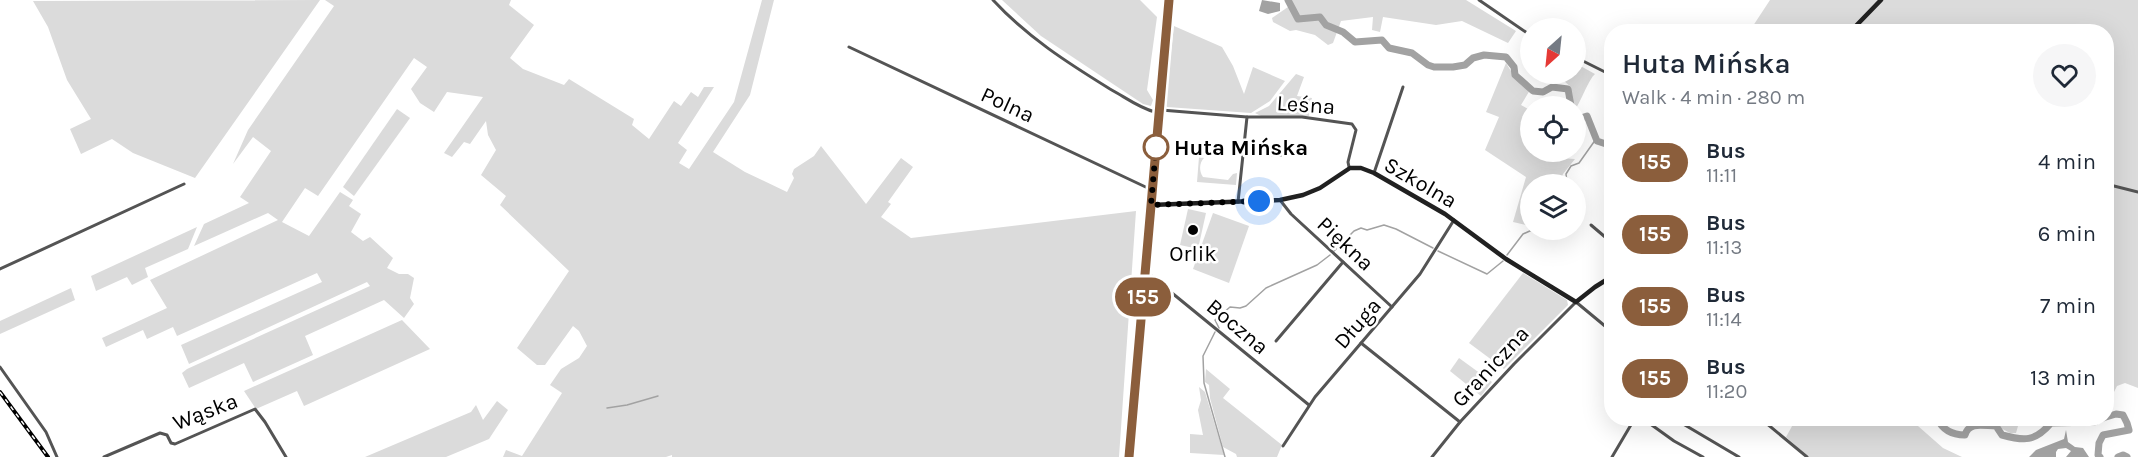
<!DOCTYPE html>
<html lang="en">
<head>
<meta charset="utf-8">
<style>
  body { margin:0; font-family:Karla,sans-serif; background:#f6f6f7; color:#1f2937; height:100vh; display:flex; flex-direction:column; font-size:22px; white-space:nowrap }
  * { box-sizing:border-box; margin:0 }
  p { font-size:20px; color:#747a83 }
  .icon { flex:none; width:33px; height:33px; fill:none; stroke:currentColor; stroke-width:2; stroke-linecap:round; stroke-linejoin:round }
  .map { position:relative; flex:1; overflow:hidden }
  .panel { position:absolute; left:1604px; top:24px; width:510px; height:402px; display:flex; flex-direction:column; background:#fff; border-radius:24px; box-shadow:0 6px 24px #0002 }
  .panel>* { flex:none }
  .badge { padding:0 12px; border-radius:20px; font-size:21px; line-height:39px }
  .needle { width:39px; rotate:207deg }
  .controls { position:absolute; left:1520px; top:18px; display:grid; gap:12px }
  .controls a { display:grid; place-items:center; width:66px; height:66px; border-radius:50%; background:#fff; box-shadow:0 6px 24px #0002; font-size:30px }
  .you { position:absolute; width:30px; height:30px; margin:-15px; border:4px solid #fff; border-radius:50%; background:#1a73e8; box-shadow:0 0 0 9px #1a73e833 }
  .map>.badge { position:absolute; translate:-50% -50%; box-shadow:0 0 0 3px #fff }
  .round { display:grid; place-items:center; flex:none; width:63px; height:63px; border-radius:32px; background:#f6f6f7 }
  .headline { display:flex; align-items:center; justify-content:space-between; height:102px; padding:0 18px }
  h1 { font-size:28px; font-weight:600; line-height:45px }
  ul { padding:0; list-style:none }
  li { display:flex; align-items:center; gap:18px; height:72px; padding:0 18px }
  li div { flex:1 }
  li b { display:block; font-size:22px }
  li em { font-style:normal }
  li .badge { min-width:66px; font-weight:700; text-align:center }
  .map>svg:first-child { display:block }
  .green { fill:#dbdbdb }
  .water { fill:#a2a2a2 }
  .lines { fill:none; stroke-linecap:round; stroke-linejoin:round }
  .stream { stroke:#a2a2a2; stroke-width:1.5 }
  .river { stroke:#a2a2a2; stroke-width:7 }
  .street { stroke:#545454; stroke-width:3 }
  .secondary { stroke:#212121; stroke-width:4.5 }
  .rail-casing { stroke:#000; stroke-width:4 }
  .rail { stroke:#fff; stroke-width:1.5; stroke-dasharray:4.5; stroke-linecap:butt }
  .line-casing { stroke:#fff; stroke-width:14 }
  .line { stroke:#8b5e3c; stroke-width:9 }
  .walk { stroke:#000; stroke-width:6; stroke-dasharray:0 10.8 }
  .stop-dot { fill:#fff; stroke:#8b5e3c; stroke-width:3 }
  .poi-dot { fill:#000; stroke:#fff; stroke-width:2 }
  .labels { text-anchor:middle; stroke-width:5; stroke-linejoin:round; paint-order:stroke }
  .street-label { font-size:22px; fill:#000; stroke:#fff }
  .stop-label { font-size:22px; font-weight:bold; fill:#000; stroke:#fff; text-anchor:start }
  .poi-label { font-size:22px; fill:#000; stroke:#fff }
</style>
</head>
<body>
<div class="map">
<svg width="2138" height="457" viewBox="0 0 2138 457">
  <rect width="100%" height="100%" fill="#fff"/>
  <g class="green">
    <path d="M320 0 195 178 133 153 112 139 81 154 70 129 91 119 67 80 48 27 33 1Z"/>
    <path d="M325 0H511L509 5 534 25 510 58 523 69 564 85 569 79 634 119 632 125 649 139 674 101 681 106 691 92 698 97 704 87H714L678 143 687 150 679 163 689 169 734 102 762 0H774L750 95 713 152 745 172 787 192 794 178 792 174 794 169 814 156 821 146 866 204 901 158 913 167 888 202 891 204 881 217 911 238 1136 211 1119 457H672V455L666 457H503L506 450 522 456 562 393 550 385 561 369 579 358 587 346 579 331 573 326 545 365H537L517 348 569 271 500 205 506 196 481 175 496 150 488 135 486 121 470 144 464 142 452 157 444 153 483 97 447 92 434 112 420 103 411 89 427 67 414 58 318 196 305 188 282 222 309 236 340 192 353 200 349 206 361 214 351 232 363 241 370 237 393 258 387 268 399 274H408L414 278 410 298 414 304 404 318 384 300 305 336 313 355 253 382 244 363 189 388 182 373 187 369 370 286 367 282 189 364 181 345 322 282 317 273 177 336 173 327 147 339 143 330 106 347 102 338 167 308 150 280 278 220 268 213 194 246 204 224 249 203 240 197 271 151 253 137 233 164 248 130 334 6Z"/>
    <path d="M1002 0H1140L1157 17 1147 90 1153 100 1151 106 1143 104 1041 36Z"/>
    <path d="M1291 0H1466L1516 31 1508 43 1462 21 1436 25 1383 17 1380 32 1372 30 1373 17 1341 21 1333 43 1328 45 1315 35 1296 30 1290 31 1273 22 1272 18 1288 7Z"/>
    <path d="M1770 0H2138V388L2125 383 2117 386 2112 396 2106 395V32H1809V26L1805 31 1749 32Z"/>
    <path d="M1174 26 1222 47 1233 66 1244 94 1253 67 1285 81 1270 101 1251 113 1167 107 1165 105Z"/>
    <path d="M1506 63 1514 76 1530 90 1521 105 1530 110V152H1553L1559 158 1575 159 1563 174 1559 184H1530V226L1513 222 1526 177 1485 150 1499 117 1486 112Z"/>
    <path d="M1575 63 1595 74C1589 79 1581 101 1575 110V106H1557L1558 105 1571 99V87L1556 74H1575Z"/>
    <path d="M1296 74 1304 77 1297 96 1312 98 1309 116H1261L1255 113 1269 106Z"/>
    <path d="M397 109 410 118 354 196 343 187Z"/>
    <path d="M1199 157 1204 158C1199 163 1199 171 1203 177L1228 180 1233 174 1237 173 1236 185 1197 182Z"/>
    <path d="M1188 209 1206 213 1198 249 1180 245Z"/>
    <path d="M1213 213 1249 226 1229 283 1193 269Z"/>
    <path d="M197 227 188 249 145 268 148 277 132 285 127 277 96 291 91 276Z"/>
    <path d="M1523 273 1567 300 1568 305 1504 369 1469 343Z"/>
    <path d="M71 288 75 300 0 334V321Z"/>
    <path d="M402 320 430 349 304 406 297 391 256 409 244 391Z"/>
    <path d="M1459 358 1492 382 1481 396 1450 371Z"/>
    <path d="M1206 369 1230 389 1223 398 1282 445 1277 457H1237L1236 454 1223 447 1210 398 1209 385 1205 382Z"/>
    <path d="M1199 387 1205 392 1224 455 1190 453V434L1203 435 1198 410 1201 400Z"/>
    <path d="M497 401 508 410 489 439 446 457H365L471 412 476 405 483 420Z"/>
    <path d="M1796 419H1910L1943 448 1962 457H1808L1786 437Z"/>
    <path d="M1984 419H2007L2018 426 2016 433H2010Z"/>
  </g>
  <g class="water">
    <path d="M1262 0 1280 3V11L1268 14 1259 11Z"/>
    <path d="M2066 430 2068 442 2075 447 2083 448 2089 457H2066L2071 451 2066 448 2058 449 2056 452V457H2029L2036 450 2064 439Z"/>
  </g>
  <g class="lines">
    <g class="stream">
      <path d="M1563 184 1567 182 1566 174 1571 166 1579 163 1596 139"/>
      <path d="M1334 251 1354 231 1361 228 1367 230 1384 225 1396 229 1433 248"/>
      <path d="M1438 251 1487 274 1503 261"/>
      <path d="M1507 255 1523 234 1532 230"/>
      <path d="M1219 328 1215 320 1230 307 1240 308 1246 306 1266 288 1317 265 1330 255"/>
      <path d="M1215 332 1203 356 1204 383 1225 457"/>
      <path d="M607 408 627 405 658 396"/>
    </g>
    <g class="river">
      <path d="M1288 0 1298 19 1320 17 1326 25 1343 32 1355 42 1382 40 1389 48 1412 53 1428 65 1434 67H1453L1465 65 1473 58 1484 55 1506 57 1514 67 1515 75 1533 91 1543 92 1552 87 1568 89 1571 106"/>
      <path d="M1575 130H1578L1580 127 1578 119 1587 116 1597 141 1606 144 1611 149"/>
      <path d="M1937 418C1942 429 1952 435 1965 435 1969 421 1984 426 1996 426L2002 435C2024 441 2035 442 2051 423L2094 422 2103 418"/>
      <path d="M2100 457 2098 455 2099 443 2103 435 2129 430 2127 423 2123 415 2116 414 2106 417"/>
      <path d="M2118 457 2123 455 2127 457"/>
    </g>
    <g class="street">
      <path d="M993 0C1027 37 1068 63 1110 89 1125 97 1139 108 1155 112L1161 110 1247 117 1238 202"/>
      <path d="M1479 0 1530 35"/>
      <path d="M849 47 1152 190"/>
      <path d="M1575 57 1611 75"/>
      <path d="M1247 117H1302L1352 124 1356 130 1348 162 1349 167"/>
      <path d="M1244 153 1281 155"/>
      <path d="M1374 173 1403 87"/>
      <path d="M2106 184 2138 192"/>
      <path d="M1280 200 1291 214 1392 307"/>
      <path d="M1591 225 1611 242"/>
      <path d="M0 269 184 184"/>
      <path d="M1145 275H1150L1309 405"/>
      <path d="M1276 341 1343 262"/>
      <path d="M1361 343 1460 422"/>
      <path d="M0 367 46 432 57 457"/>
      <path d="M1642 418 1674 441 1703 457"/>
      <path d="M1673 418 1739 457"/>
      <path d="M1760 418 1807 457"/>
      <path d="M1283 446 1315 397 1420 274 1454 220"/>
      <path d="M104 457 160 433 167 435 171 443 175 444 255 409 265 422 286 457"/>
      <path d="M1432 457 1460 422 1514 364 1576 302 1611 331"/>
      <path d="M1612 457 1635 418"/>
    </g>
    <g class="secondary">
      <path d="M1850 32 1881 0"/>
      <path d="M1151 205 1280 200 1303 195 1320 188 1350 168H1361L1374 173 1445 214 1506 259 1576 302 1595 287 1611 277"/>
      <path d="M1129 457 1169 0"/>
    </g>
    <defs>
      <path id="rail" d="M0 392 48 457"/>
    </defs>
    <use href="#rail" class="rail-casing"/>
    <use href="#rail" class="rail"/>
  </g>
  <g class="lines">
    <defs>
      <path id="line" d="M1129 457 1169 0"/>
    </defs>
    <use href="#line" class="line-casing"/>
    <use href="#line" class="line"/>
    <path class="walk" d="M1156 147 1151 205 1259 201"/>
  </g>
  <circle class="stop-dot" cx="1156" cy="147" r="12"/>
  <circle class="poi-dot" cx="1193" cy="230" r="6"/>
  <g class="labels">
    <g class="street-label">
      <text transform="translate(1008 104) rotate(25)" y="8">Polna</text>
      <text transform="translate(1306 104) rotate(4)" y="8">Leśna</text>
      <text transform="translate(1421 182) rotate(30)" y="8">Szkolna</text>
      <text transform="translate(1346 243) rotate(43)" y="8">Piękna</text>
      <text transform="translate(1357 323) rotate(-49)" y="8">Długa</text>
      <text transform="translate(1238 326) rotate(40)" y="8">Boczna</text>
      <text transform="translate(1490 366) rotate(-47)" y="8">Graniczna</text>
      <text transform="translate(205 411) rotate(-21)" y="8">Wąska</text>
    </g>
    <g class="stop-label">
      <text x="1174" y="155">Huta Mińska</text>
    </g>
    <g class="poi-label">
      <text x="1193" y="261">Orlik</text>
    </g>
  </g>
</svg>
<div class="controls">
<a><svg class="needle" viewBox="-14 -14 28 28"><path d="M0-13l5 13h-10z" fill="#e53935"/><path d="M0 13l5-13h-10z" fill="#747a83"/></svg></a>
<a><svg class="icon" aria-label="locate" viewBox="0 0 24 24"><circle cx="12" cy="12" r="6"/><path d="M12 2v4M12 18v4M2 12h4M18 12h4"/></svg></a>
<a><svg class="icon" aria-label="layers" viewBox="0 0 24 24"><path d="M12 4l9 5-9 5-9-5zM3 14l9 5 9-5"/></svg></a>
</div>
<div class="you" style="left:1259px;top:201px"></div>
<b class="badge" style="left:1143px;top:297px;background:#8b5e3c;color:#fff">155</b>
<section class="panel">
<div class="headline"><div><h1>Huta Mińska</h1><p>Walk · 4 min · 280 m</p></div><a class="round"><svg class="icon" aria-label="heart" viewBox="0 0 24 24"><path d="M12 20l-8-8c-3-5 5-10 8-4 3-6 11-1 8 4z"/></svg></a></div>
<ul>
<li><span class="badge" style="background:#8b5e3c;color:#fff">155</span><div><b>Bus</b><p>11:11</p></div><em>4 min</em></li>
<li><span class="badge" style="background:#8b5e3c;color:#fff">155</span><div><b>Bus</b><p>11:13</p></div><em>6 min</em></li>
<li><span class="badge" style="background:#8b5e3c;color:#fff">155</span><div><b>Bus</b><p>11:14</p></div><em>7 min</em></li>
<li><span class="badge" style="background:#8b5e3c;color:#fff">155</span><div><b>Bus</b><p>11:20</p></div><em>13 min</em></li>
</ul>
</section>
</div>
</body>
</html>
